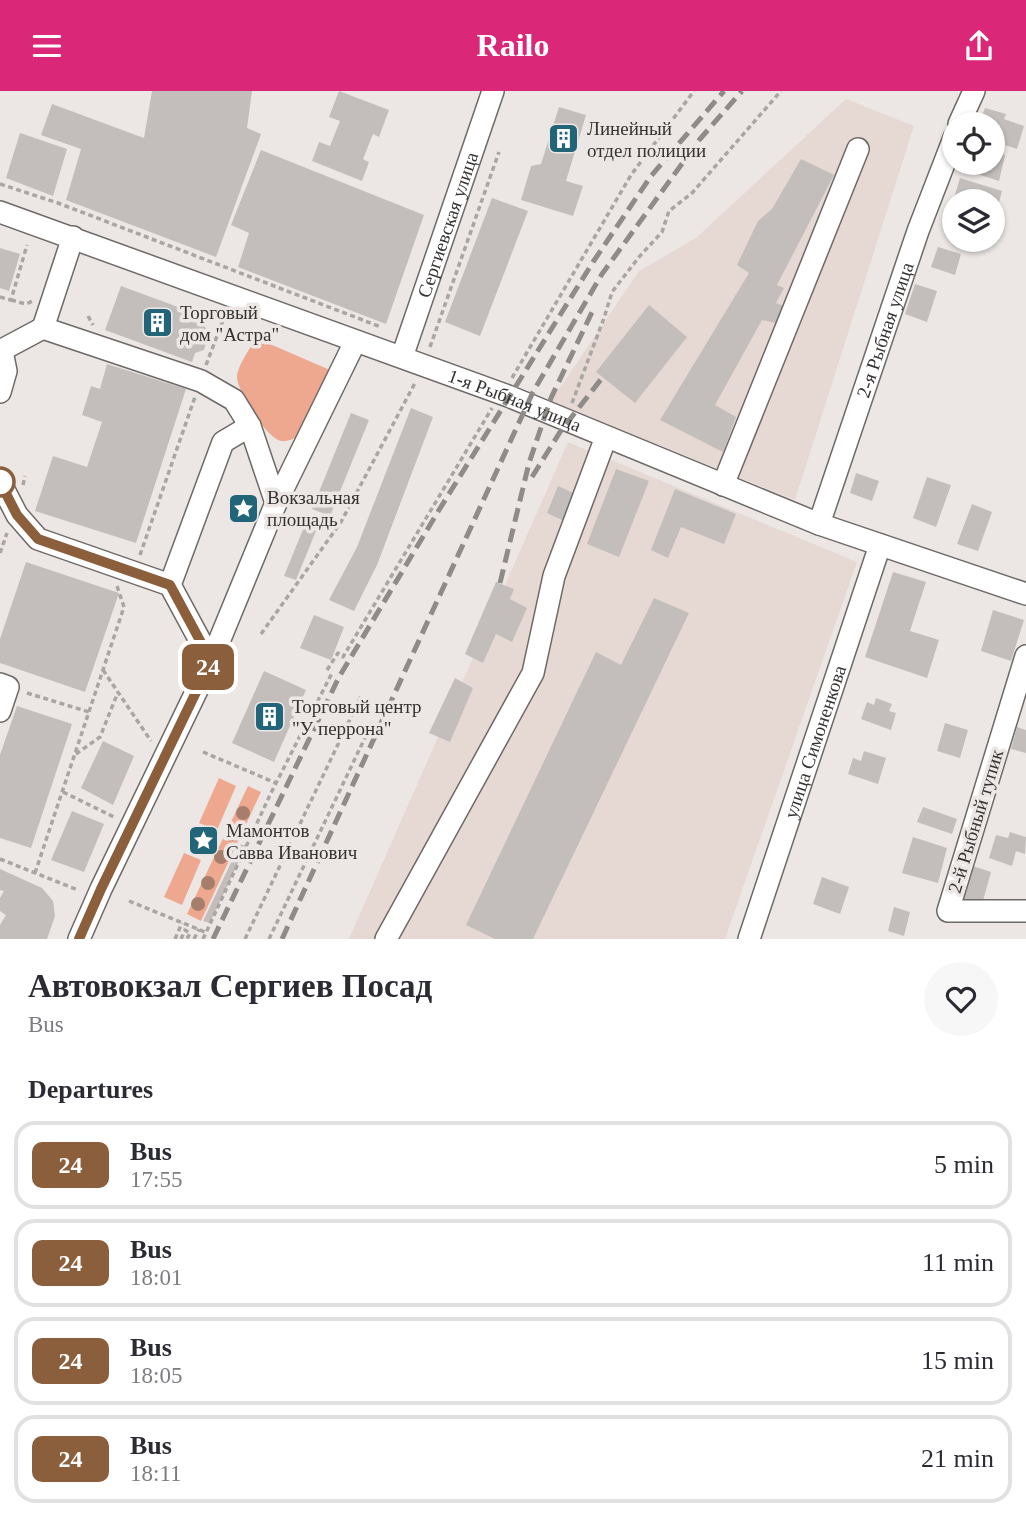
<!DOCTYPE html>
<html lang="en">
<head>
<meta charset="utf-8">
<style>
  body { margin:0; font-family:"Times New Roman",serif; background:#f7f7f7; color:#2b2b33; height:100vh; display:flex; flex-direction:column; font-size:26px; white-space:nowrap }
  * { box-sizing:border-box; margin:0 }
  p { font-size:23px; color:#7c7c81 }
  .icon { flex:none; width:38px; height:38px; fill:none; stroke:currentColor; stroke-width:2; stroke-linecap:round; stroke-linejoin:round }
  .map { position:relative; height:848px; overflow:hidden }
  .sheet { display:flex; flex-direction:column; background:#fff; flex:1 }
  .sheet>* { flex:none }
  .badge { padding:0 14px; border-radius:10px; font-size:24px; line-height:46px }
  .tools { position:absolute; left:942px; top:21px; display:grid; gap:14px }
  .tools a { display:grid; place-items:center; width:63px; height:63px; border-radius:50%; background:#fff; box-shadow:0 2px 5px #0004; font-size:35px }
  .map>.badge { position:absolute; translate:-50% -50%; box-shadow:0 0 0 4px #fff }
  h2 { padding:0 28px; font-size:26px; line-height:63px }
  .round { display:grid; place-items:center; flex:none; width:74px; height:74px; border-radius:37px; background:#f7f7f7 }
  .summary { display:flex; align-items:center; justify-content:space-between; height:119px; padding:0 28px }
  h1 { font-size:33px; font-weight:700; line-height:52px }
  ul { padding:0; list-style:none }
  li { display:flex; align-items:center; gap:21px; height:88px; margin:0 14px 10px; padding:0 14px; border:4px solid #e1e1e2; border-radius:21px }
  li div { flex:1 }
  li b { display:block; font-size:26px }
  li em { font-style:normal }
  li .badge { min-width:77px; font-weight:700; text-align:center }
  header { display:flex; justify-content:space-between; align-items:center; height:91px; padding:0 28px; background:#db2777; color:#fff; font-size:32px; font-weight:700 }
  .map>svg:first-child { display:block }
  .built { fill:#e6d9d4 }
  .green { fill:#eda88f }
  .building { fill:#c3bebc }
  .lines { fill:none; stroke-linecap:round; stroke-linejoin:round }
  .minor-casing { stroke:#6e6967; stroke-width:24 }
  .path { stroke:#a9a5a3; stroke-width:3.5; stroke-dasharray:5 3.5; stroke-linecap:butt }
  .minor { stroke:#fff; stroke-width:21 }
  .rail { stroke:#8e8b89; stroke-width:5; stroke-dasharray:14 7; stroke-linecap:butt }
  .tree { fill:#a77e6c }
  .line-casing { stroke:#fff; stroke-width:16 }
  .line { stroke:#8b5e3c; stroke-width:10 }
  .stop-dot { fill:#fff; stroke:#8b5e3c; stroke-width:3.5 }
  .labels { text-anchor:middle; stroke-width:7; stroke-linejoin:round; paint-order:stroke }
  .poi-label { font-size:19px; fill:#353332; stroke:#ece7e5; text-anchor:start }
  .street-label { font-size:19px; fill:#353332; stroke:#ece7e5 }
</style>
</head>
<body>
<header><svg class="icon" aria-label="menu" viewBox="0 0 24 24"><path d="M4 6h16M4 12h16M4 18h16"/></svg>Railo<svg class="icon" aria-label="share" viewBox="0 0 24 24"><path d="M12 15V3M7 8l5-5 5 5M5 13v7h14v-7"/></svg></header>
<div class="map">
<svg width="1026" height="848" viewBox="0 0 1026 848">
  <rect width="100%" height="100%" fill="#ece7e5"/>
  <g class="built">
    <path d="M846 8 914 35 795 409 551 310 639 180 696 147Z"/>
    <path d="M568 351 857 471 725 848H349Z"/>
  </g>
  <g class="green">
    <path d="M256 247 330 279 301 344C295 347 288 351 281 350 266 347 238 301 237 287 237 275 250 258 256 247Z"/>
    <path d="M219 687 236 695 217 739 199 732Z"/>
    <path d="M248 695 261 701 201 830 187 823Z"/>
    <path d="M184 762 201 769 182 814 164 806Z"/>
  </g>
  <g class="building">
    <path d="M152 0H252L247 37 261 43 216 166 66 109 81 58 41 44 52 13 144 47Z"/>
    <path d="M339 0 389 19 379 46 373 43 363 68 369 71 362 90 312 70 319 51 330 55 340 30 329 26Z"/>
    <path d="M559 16 586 24 566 90 583 95 573 125 521 109 531 75 541 73Z"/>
    <path d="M985 17 1006 23 1004 28 1024 35 1017 58 992 50V33H979Z"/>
    <path d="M20 42 67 58 53 105 6 87Z"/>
    <path d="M261 59 424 124 386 233 238 176 249 142 231 134Z"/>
    <path d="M992 60 1005 64 999 90 965 79 967 72H992Z"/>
    <path d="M801 68 834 84 777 194 784 197 776 212 784 215 776 232 762 229 715 314 736 326 723 361 660 329 749 182 737 174 758 130 772 118Z"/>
    <path d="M960 87 1002 100 997 119 992 118V110H965L954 107Z"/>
    <path d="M492 107 528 120 480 245 445 231Z"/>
    <path d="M950 118 954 119V142L945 139Z"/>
    <path d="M938 156 961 163 955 184 931 176Z"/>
    <path d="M0 157 20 163 9 200 0 197Z"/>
    <path d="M915 193 937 200 927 231 905 223Z"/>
    <path d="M121 195 208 227 205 236 209 243 204 259 195 262 192 271 105 239Z"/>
    <path d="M649 214 687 246 635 312 596 281Z"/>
    <path d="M107 273 186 298 136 452 35 420 53 365 87 376 102 331 82 324 91 295 100 298Z"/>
    <path d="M411 317 433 326 377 474 354 520 329 509 357 456Z"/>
    <path d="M351 322 369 329 330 425 312 418Z"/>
    <path d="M616 378 649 390 619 466 587 453Z"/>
    <path d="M856 382 879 390 872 410 850 402Z"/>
    <path d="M927 386 951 394 936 436 913 427Z"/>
    <path d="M558 395 575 403 564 430 547 422Z"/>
    <path d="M675 398 736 423 724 453 681 436 668 467 651 459Z"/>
    <path d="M972 413 992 421 978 460 957 453Z"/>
    <path d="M304 436 316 440 296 489 284 485Z"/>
    <path d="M26 471 119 502 85 601 0 572V548Z"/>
    <path d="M893 481 926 491 910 540 939 549 927 587 865 566Z"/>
    <path d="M496 491 514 498 510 508 527 517 512 551 496 543 483 572 465 563Z"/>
    <path d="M654 507 689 522 533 848H495L466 834 596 561 621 574Z"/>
    <path d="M993 519 1024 529 1011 570 981 560Z"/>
    <path d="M314 524 344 536 331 569 300 557Z"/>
    <path d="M264 580 306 599 274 671 232 652Z"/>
    <path d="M455 587 473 597 450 651 429 642Z"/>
    <path d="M876 607 892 613 889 620 896 622 891 639 861 628 867 611 874 614Z"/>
    <path d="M17 615 72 633 31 757 0 747V664Z"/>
    <path d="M945 632 968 639 960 667 937 660Z"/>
    <path d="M1017 636 1026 639V662L1011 658Z"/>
    <path d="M103 650 134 665 113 714 81 697Z"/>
    <path d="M864 660 886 667 878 693 848 683 853 667 861 670Z"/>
    <path d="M923 716 957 728 952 743 917 731Z"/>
    <path d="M72 720 104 733 84 781 51 769Z"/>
    <path d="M1010 741 1026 746 1025 763 1016 760 1012 775 989 767 996 744 1008 747Z"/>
    <path d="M913 746 947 757 938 792 902 782Z"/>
    <path d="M240 753 246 755 210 832 203 830Z"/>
    <path d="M973 775 991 781 981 817 962 811Z"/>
    <path d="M0 778 42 797 53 810 55 825 47 848H0V834L6 824 0 820V807L4 800 0 799Z"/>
    <path d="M822 786 849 796 840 823 813 813Z"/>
    <path d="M894 816 910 821 904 845 888 840Z"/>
  </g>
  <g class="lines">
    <defs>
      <g id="minor">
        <path d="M959 33 974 0"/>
        <path id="s1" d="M0 121 508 305 819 433 1026 503"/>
        <path d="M43 237 73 146"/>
        <path d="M0 260 43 237 201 290 234 309 250 335 276 412"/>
        <path id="s2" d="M402 266 493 0"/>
        <path d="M0 301 6 280 2 260"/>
        <path d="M0 391 17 424 38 448 170 494 211 570"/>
        <path d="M723 394 858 58"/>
        <path id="s3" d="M819 433 918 140 954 47"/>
        <path d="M170 494 223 351 250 335"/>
        <path d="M1026 565 948 820H1026"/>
        <path d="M0 593 8 596 0 620"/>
        <path d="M79 848 101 798 211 570 276 412 355 251"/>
        <path d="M386 848 533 582 554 485 606 346"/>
        <path id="s4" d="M749 848 880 454"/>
      </g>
    </defs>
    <use href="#minor" class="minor-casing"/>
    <g class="path">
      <path d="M0 93 58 112 381 236"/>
      <path d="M0 206 11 209 27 154"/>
      <path d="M11 209 26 213 33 210"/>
      <path d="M88 225 93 234"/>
      <path d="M430 256 499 61"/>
      <path d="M206 274 225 224"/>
      <path d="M512 287 631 84 694 0"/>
      <path d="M572 312 604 227 612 201 639 166 662 141 669 120 692 102 781 0"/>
      <path d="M23 394 25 385"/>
      <path d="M0 462 7 442"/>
      <path d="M140 464 195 306"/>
      <path d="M261 543 341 431 415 292"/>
      <path d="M103 579 151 650"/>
      <path d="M327 579 338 562 343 566 492 317"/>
      <path d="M27 602 89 621"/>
      <path d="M203 661 276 692"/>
      <path d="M76 663 100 646 118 601"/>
      <path d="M63 701 114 726"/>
      <path d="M0 768 78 799"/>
      <path d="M35 782 124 516 117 495"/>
      <path d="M129 810 205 841"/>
      <path d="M175 848 182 832"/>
      <path d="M181 848 185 839 190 842 187 848"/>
      <path d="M194 848 199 838"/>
      <path d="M203 848 270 704 332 582"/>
      <path d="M245 848 362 603"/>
      <path d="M269 848 372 632"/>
    </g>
    <use href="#minor" class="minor"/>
    <g class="rail">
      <path d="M532 386 560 341 602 287"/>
      <path d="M500 492 529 372 551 307 594 217"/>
      <path d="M213 848 339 586 439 419 593 171 651 85 724 0"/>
      <path d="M282 848 533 301 602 183 700 48 742 0"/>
    </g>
  </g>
  <g class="tree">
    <circle cx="243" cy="722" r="7"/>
    <circle cx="232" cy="743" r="7"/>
    <circle cx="221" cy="766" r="7"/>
    <circle cx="208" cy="792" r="7"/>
    <circle cx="198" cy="813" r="7"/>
  </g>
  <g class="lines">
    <defs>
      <path id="line" d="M0 391 17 424 38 448 170 494 211 570 101 798 79 848"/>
    </defs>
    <use href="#line" class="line-casing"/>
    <use href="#line" class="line"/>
  </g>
  <defs>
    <symbol id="building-square" viewBox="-11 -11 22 22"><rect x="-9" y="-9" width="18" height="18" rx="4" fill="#226578" stroke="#ece7e5"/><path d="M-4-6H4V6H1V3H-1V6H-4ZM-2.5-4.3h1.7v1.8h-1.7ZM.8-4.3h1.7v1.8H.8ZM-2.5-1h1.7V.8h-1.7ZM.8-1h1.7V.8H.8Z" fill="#fff"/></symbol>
    <symbol id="sight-square" viewBox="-11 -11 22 22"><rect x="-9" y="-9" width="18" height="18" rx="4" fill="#226578" stroke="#ece7e5"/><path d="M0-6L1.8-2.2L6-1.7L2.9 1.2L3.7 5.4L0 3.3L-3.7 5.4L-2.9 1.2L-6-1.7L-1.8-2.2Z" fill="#fff"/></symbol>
  </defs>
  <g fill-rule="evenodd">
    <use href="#building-square" x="546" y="30" width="35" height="35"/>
    <use href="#building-square" x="140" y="214" width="35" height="35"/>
    <use href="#sight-square" x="226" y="400" width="35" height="35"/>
    <use href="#building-square" x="252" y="608" width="35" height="35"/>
    <use href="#sight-square" x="186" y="732" width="35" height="35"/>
  </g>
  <circle class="stop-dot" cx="0" cy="391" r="14"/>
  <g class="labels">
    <g class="poi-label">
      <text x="587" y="44">Линейный<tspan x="587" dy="22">отдел полиции</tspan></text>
      <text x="180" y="228">Торговый<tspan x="180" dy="22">дом "Астра"</tspan></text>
      <text x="267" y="413">Вокзальная<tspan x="267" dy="22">площадь</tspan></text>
      <text x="292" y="622">Торговый центр<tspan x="292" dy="22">"У перрона"</tspan></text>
      <text x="226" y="746">Мамонтов<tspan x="226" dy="22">Савва Иванович</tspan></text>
    </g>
    <g class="street-label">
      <text dy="7" stroke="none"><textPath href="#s2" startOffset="140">Сергиевская улица</textPath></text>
      <text dy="7" stroke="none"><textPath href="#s3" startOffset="205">2-я Рыбная улица</textPath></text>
      <text dy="7" stroke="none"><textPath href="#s1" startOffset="548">1-я Рыбная улица</textPath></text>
      <text dy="7" stroke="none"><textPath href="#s4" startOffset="208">улица Симоненкова</textPath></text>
      <text transform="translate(975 730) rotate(-73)" y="7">2-й Рыбный тупик</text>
    </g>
  </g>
</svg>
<div class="tools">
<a><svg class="icon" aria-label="locate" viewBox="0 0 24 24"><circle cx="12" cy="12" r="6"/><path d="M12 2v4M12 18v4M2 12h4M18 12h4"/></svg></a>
<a><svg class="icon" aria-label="layers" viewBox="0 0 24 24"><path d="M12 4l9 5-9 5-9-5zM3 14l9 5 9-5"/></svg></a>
</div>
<b class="badge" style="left:208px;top:576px;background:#8b5e3c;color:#fff">24</b>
</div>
<section class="sheet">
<div class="summary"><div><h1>Автовокзал Сергиев Посад</h1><p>Bus</p></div><a class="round"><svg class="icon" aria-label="heart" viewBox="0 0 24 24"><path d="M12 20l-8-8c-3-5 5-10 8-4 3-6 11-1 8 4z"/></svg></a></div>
<h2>Departures</h2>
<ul>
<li><span class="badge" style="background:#8b5e3c;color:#fff">24</span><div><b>Bus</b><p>17:55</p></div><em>5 min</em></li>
<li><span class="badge" style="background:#8b5e3c;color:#fff">24</span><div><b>Bus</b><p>18:01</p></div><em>11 min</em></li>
<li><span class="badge" style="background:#8b5e3c;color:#fff">24</span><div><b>Bus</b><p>18:05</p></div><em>15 min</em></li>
<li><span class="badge" style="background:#8b5e3c;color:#fff">24</span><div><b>Bus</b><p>18:11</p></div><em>21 min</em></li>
</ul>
</section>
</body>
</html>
